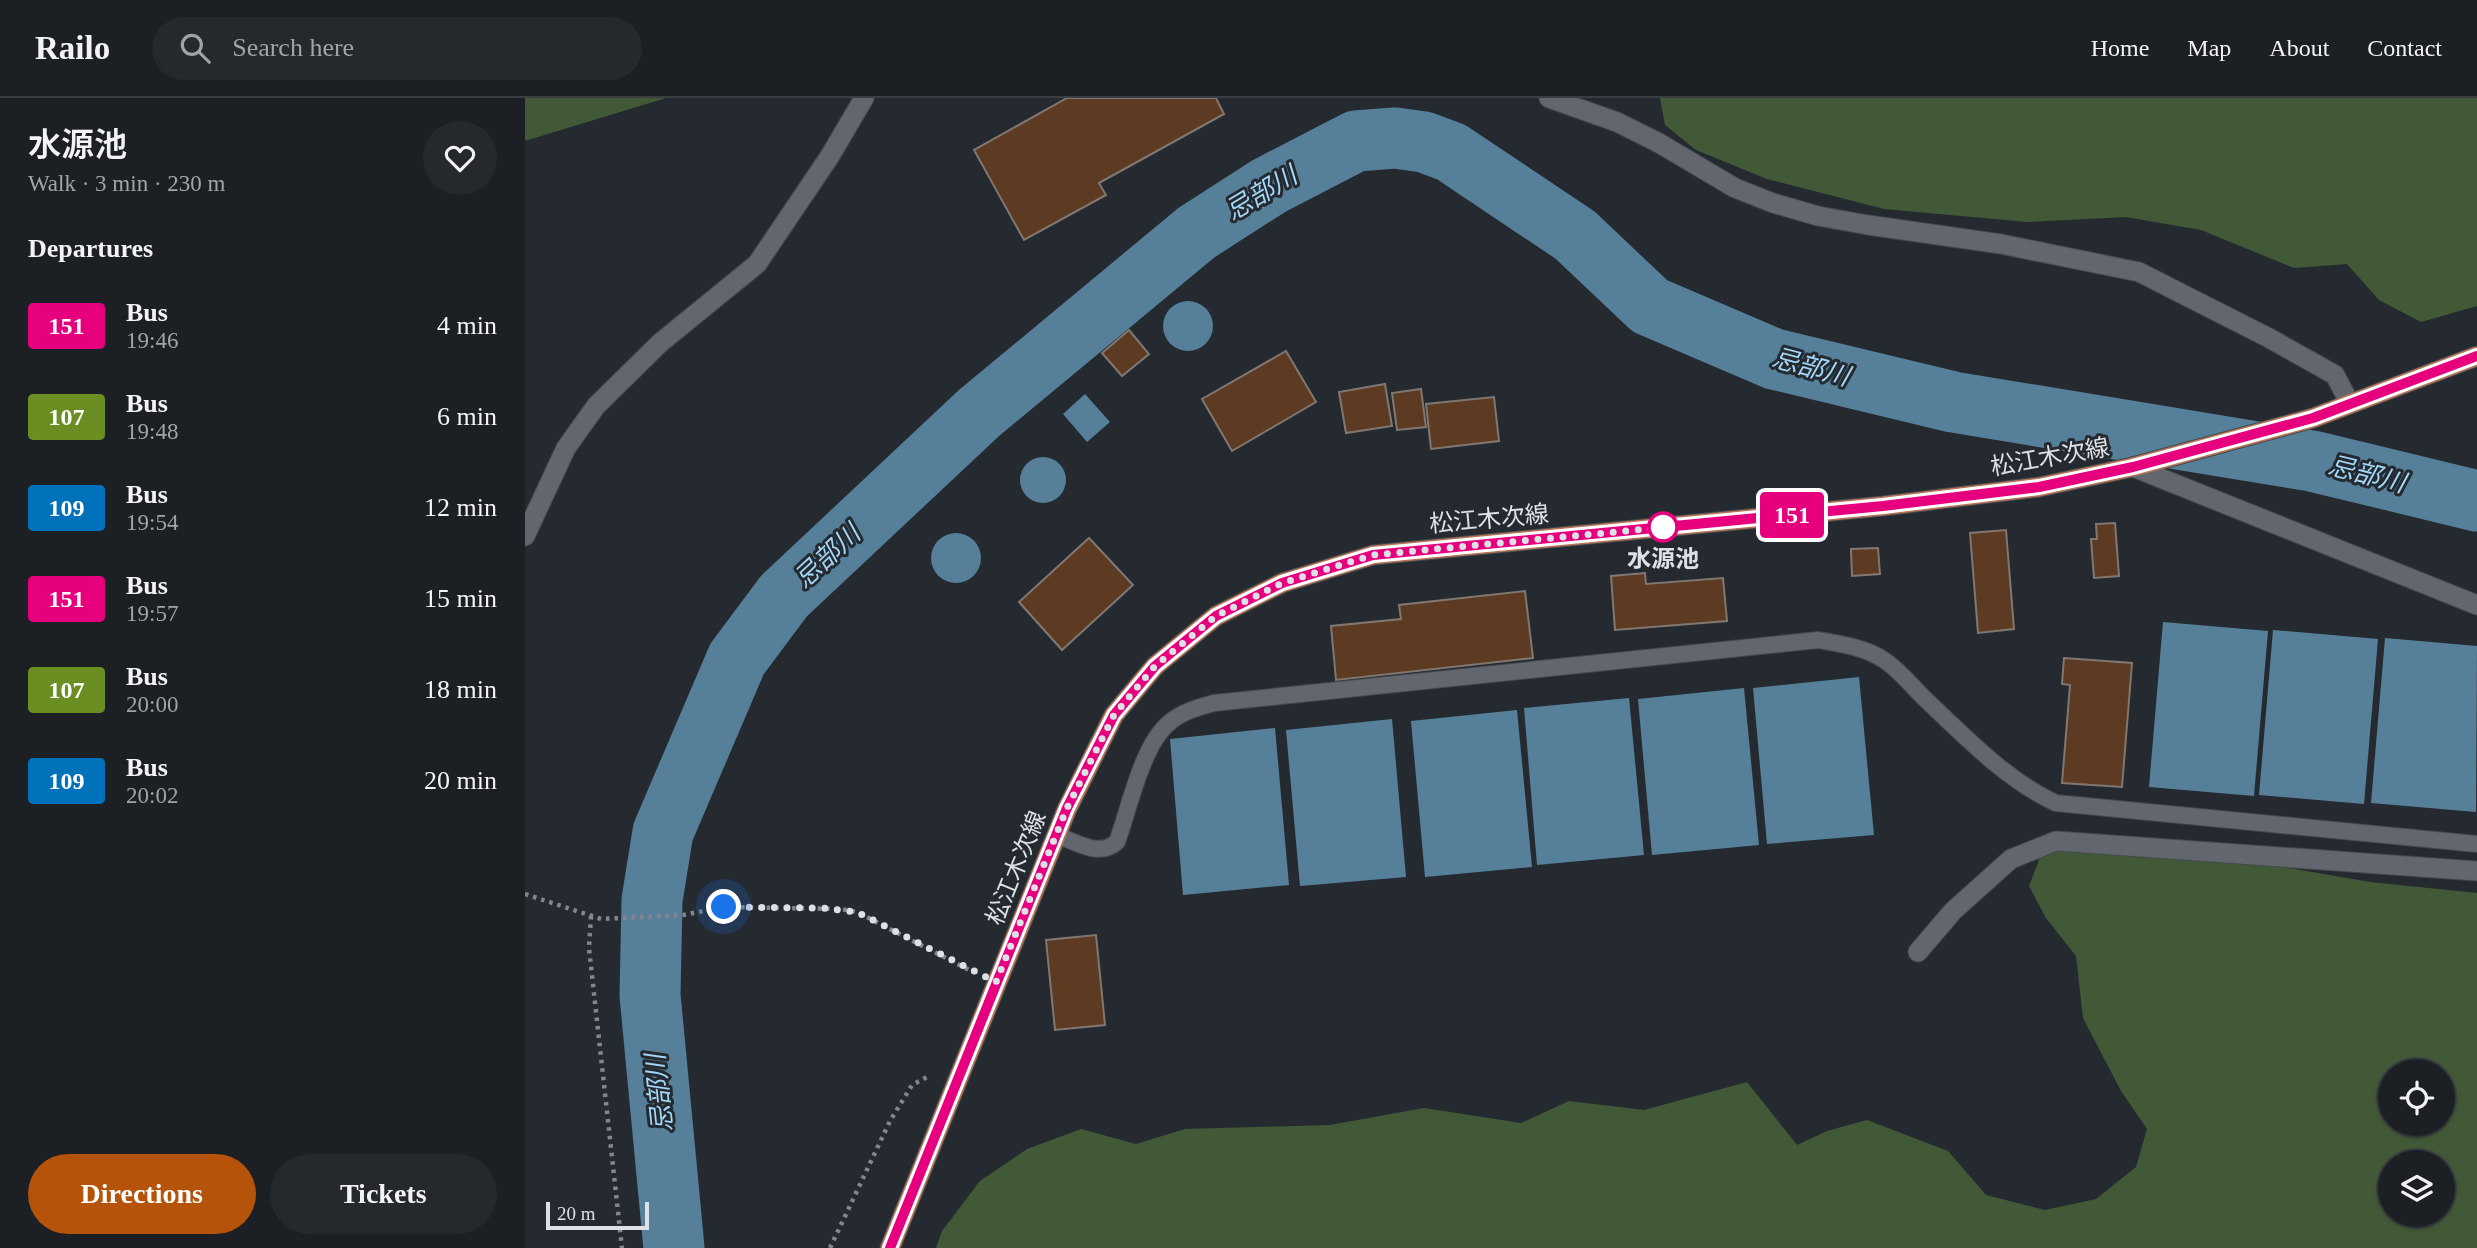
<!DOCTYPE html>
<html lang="en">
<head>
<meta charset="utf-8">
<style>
  body { margin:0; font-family:"Times New Roman","Noto Sans JP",serif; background:#25282d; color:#f1f3f6; height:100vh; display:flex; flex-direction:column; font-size:26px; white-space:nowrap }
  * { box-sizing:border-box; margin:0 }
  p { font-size:23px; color:#a0a3a7 }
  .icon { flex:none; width:38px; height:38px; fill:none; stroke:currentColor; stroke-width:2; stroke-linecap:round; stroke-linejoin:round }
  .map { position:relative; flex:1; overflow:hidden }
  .side { display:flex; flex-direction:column; background:#1c2025; width:525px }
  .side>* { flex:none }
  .badge { padding:0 14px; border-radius:5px; font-size:24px; line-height:46px }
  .fabs { position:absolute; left:1853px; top:961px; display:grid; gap:14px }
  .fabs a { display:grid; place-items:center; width:77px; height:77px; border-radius:50%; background:#1c2025; box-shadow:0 2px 5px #0004,0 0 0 2px #3a3e42; font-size:35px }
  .scale { position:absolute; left:21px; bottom:18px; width:103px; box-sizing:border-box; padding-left:7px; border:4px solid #dde0e5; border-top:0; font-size:19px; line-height:24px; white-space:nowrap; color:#dde0e5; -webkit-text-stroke:5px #252a31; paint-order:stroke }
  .you { position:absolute; width:35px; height:35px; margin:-18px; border:5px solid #fff; border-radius:50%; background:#1a73e8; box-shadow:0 0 0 10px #1a73e833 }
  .map>.badge { position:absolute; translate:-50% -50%; box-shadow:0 0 0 4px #fff }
  h2 { padding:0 28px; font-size:26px; line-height:63px }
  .round { display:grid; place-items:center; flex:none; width:74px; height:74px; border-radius:37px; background:#25282d }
  .overview { display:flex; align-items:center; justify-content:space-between; height:119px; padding:0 28px }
  h1 { font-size:33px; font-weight:600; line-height:52px }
  .cta { display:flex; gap:14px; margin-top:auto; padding:14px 28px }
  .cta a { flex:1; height:80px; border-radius:42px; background:#b45309; color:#fff; font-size:28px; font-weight:600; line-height:80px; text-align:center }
  .cta a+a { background:#25282d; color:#f1f3f6 }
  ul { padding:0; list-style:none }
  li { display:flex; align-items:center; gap:21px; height:91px; padding:0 28px }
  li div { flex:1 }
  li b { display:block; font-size:26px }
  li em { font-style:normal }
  li .badge { min-width:77px; font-weight:700; text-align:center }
  header { display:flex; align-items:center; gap:42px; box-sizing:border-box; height:98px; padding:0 35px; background:#1c2025; border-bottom:2px solid #3a3e42 }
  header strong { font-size:33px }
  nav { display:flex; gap:38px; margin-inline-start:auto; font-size:24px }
  .search { width:490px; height:63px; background:#25282d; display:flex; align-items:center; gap:18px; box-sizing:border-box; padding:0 24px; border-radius:38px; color:#a0a3a7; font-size:26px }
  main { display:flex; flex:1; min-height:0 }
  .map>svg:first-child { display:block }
  .forest { fill:#425938; fill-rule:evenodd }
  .water { fill:#568099 }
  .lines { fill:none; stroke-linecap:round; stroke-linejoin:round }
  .river { stroke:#568099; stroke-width:61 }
  .building { fill:#5d3b23; stroke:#807771; stroke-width:2 }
  .service-casing { stroke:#44484e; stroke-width:18 }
  .minor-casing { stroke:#44484e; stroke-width:21 }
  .primary-casing { stroke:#44484e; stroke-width:21 }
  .path { stroke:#83878d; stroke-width:4.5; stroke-dasharray:3.5 5; stroke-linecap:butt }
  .service { stroke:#61666f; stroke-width:16 }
  .minor { stroke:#61666f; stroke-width:19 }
  .primary { stroke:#b67456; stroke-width:19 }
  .line-casing { stroke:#fff; stroke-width:16 }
  .line { stroke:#e6007e; stroke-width:10 }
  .walk { stroke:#dde0e5; stroke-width:7; stroke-dasharray:0 12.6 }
  .stop-dot { fill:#fff; stroke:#e6007e; stroke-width:3.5 }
  .labels { text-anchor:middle; stroke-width:6; stroke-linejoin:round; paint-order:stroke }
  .street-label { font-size:24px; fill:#dde0e5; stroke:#252a31 }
  .stop-label { font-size:24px; font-weight:bold; fill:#dde0e5; stroke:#252a31 }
  .water-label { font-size:26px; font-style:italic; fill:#a2d7f8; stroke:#252a31 }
</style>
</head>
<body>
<header>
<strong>Railo</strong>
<div class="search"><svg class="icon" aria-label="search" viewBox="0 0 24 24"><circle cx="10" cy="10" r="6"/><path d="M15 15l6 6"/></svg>Search here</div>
<nav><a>Home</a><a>Map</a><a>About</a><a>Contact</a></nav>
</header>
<main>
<section class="side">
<div class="overview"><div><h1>水源池</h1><p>Walk · 3 min · 230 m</p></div><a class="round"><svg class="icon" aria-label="heart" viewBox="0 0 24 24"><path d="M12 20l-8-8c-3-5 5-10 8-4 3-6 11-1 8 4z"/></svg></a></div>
<h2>Departures</h2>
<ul>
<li><span class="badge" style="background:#e6007e;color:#fff">151</span><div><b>Bus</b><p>19:46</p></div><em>4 min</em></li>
<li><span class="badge" style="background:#6b8e23;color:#fff">107</span><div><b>Bus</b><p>19:48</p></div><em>6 min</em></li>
<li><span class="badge" style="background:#0072bc;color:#fff">109</span><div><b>Bus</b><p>19:54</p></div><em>12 min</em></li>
<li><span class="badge" style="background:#e6007e;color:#fff">151</span><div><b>Bus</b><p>19:57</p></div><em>15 min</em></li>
<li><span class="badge" style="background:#6b8e23;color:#fff">107</span><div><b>Bus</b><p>20:00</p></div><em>18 min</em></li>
<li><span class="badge" style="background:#0072bc;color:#fff">109</span><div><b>Bus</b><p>20:02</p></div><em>20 min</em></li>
</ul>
<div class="cta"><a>Directions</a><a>Tickets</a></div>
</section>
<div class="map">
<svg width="1952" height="1150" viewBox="0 0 1952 1150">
  <rect width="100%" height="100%" fill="#252a31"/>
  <g class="forest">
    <path d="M0 0H141L3 42H0Z"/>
    <path d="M1135 0H1952V208L1896 224 1854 202 1822 166 1769 170 1676 132 1601 119 1503 124 1359 111 1242 81 1171 52 1140 27Z"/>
    <path d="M1520 746 1718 762 1845 784 1952 795V1150H411L417 1133 455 1083 502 1051 556 1031 611 1046 660 1031 805 1027 899 1010 996 1025 1044 1003 1119 1012 1222 984 1272 1047 1302 1033 1342 1022 1423 1053 1461 1097 1520 1112 1571 1101 1611 1069 1622 1031 1596 993 1558 920 1551 858 1521 820 1504 788ZM1866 973H1918V1026H1866ZM1866 1064H1918V1116H1866Z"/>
  </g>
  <g class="water">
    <circle cx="663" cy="228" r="25"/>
    <path d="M560 296 585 324 562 344 538 316Z"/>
    <circle cx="518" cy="382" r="23"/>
    <circle cx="431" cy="460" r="25"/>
    <path d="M1638 524 1743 533 1729 698 1624 689Z"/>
    <path d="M1748 532 1853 541 1839 706 1734 697Z"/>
    <path d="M1860 540 1952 548 1951 714 1846 705Z"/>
    <path d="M1334 579 1349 737 1242 746 1228 590Z"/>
    <path d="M1219 590 1234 747 1127 757 1113 601Z"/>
    <path d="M1104 600 1119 757 1012 767 999 610Z"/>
    <path d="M992 612 1007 769 900 779 886 623Z"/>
    <path d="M867 621 881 779 775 788 761 632Z"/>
    <path d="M750 630 764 787 658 797 645 641Z"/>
  </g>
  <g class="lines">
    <path class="river" d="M149 1150 125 897 127 802 138 734 212 561 259 498 454 315 671 135 744 88 831 43 870 40 899 44 926 54 1050 137 1125 208 1249 261 1428 304 1787 363 1952 403"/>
  </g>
  <g class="building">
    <path d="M542 0H691L699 16 574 85 581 97 499 142 449 52Z"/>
    <path d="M604 232 624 256 597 278 577 255Z"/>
    <path d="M761 253 791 304 707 353 677 301Z"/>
    <path d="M860 286 867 328 821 335 814 294Z"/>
    <path d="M896 291 901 329 872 332 867 295Z"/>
    <path d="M969 299 974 343 906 351 901 306Z"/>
    <path d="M1590 425 1594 478 1569 480 1566 441H1572L1571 426Z"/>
    <path d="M1481 432 1489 531 1453 535 1445 435Z"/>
    <path d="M564 440 608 487 537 552 494 504Z"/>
    <path d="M1353 450 1355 476 1327 478 1326 451Z"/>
    <path d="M1120 475 1121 486 1198 480 1202 523 1090 532 1086 478Z"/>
    <path d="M1000 493 1008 560 811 582 806 528 876 521 874 507Z"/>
    <path d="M1539 560 1607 565 1597 689 1537 685 1545 587 1537 586Z"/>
    <path d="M571 837 580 927 530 932 521 842Z"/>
  </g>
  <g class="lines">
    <defs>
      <path id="service" d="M531 737C552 744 573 760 592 744 604 711 617 647 644 625 656 614 674 609 689 605L1293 542C1315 546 1340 549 1359 562 1373 571 1386 587 1398 599 1437 636 1482 683 1531 705L1952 746"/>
      <g id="minor">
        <path d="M1024 0 1092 24 1134 45 1210 90 1248 105 1293 118 1343 127 1476 146 1614 174 1744 240 1810 277 1825 306"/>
        <path d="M1608 369 1952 507"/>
        <path d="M0 438 41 350 71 308 135 245 232 166 305 58 339 0"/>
        <path d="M1393 854 1428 813 1486 761 1531 743 1952 773"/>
      </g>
      <path id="primary" d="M365 1150 542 711 589 617 630 568 691 518 757 485 848 457 1358 408 1514 389 1608 369 1788 320 1952 258"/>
    </defs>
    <use href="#service" class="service-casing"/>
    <use href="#minor" class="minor-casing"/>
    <use href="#primary" class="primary-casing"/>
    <g class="path">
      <path d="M0 796 76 821 158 817 199 809 316 811 332 814 448 874"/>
      <path d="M66 818 64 850 97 1150"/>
      <path d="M305 1150 365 1023 387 987 404 978"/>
    </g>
    <use href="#service" class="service"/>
    <use href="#minor" class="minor"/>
    <use href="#primary" class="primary"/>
  </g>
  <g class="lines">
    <defs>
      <path id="line" d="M365 1150 542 710 589 617 630 568 691 518 757 485 848 457 1358 408 1514 389 1608 369 1788 320 1952 258"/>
    </defs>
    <use href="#line" class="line-casing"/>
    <use href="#line" class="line"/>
    <path class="walk" d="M199 809 298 810 332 814 471 884 542 710 589 617 630 568 691 518 757 485 848 457 1143 429H1138"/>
  </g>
  <circle class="stop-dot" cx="1138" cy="429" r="14"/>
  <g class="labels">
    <g class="street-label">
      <text transform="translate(1525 359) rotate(-10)" y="8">松江木次線</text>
      <text transform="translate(964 421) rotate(-5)" y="8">松江木次線</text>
      <text transform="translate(491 770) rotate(-68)" y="8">松江木次線</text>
    </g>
    <g class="stop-label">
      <text x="1138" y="469">水源池</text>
    </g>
    <g class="water-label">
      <text transform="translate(736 95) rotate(-31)" y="9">忌部川</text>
      <text transform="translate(1286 269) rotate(15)" y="9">忌部川</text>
      <text transform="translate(1842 376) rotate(14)" y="9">忌部川</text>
      <text transform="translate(302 458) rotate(-43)" y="9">忌部川</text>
      <text transform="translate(134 995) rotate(-96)" y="9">忌部川</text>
    </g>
  </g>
</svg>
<div class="fabs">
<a><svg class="icon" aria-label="locate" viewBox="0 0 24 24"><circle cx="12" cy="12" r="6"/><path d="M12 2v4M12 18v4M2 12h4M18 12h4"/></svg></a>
<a><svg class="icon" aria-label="layers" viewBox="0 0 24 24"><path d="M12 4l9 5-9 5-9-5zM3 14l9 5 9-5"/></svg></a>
</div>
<div class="scale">20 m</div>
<div class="you" style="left:199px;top:809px"></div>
<b class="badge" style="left:1267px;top:417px;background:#e6007e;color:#fff">151</b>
</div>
</main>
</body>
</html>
